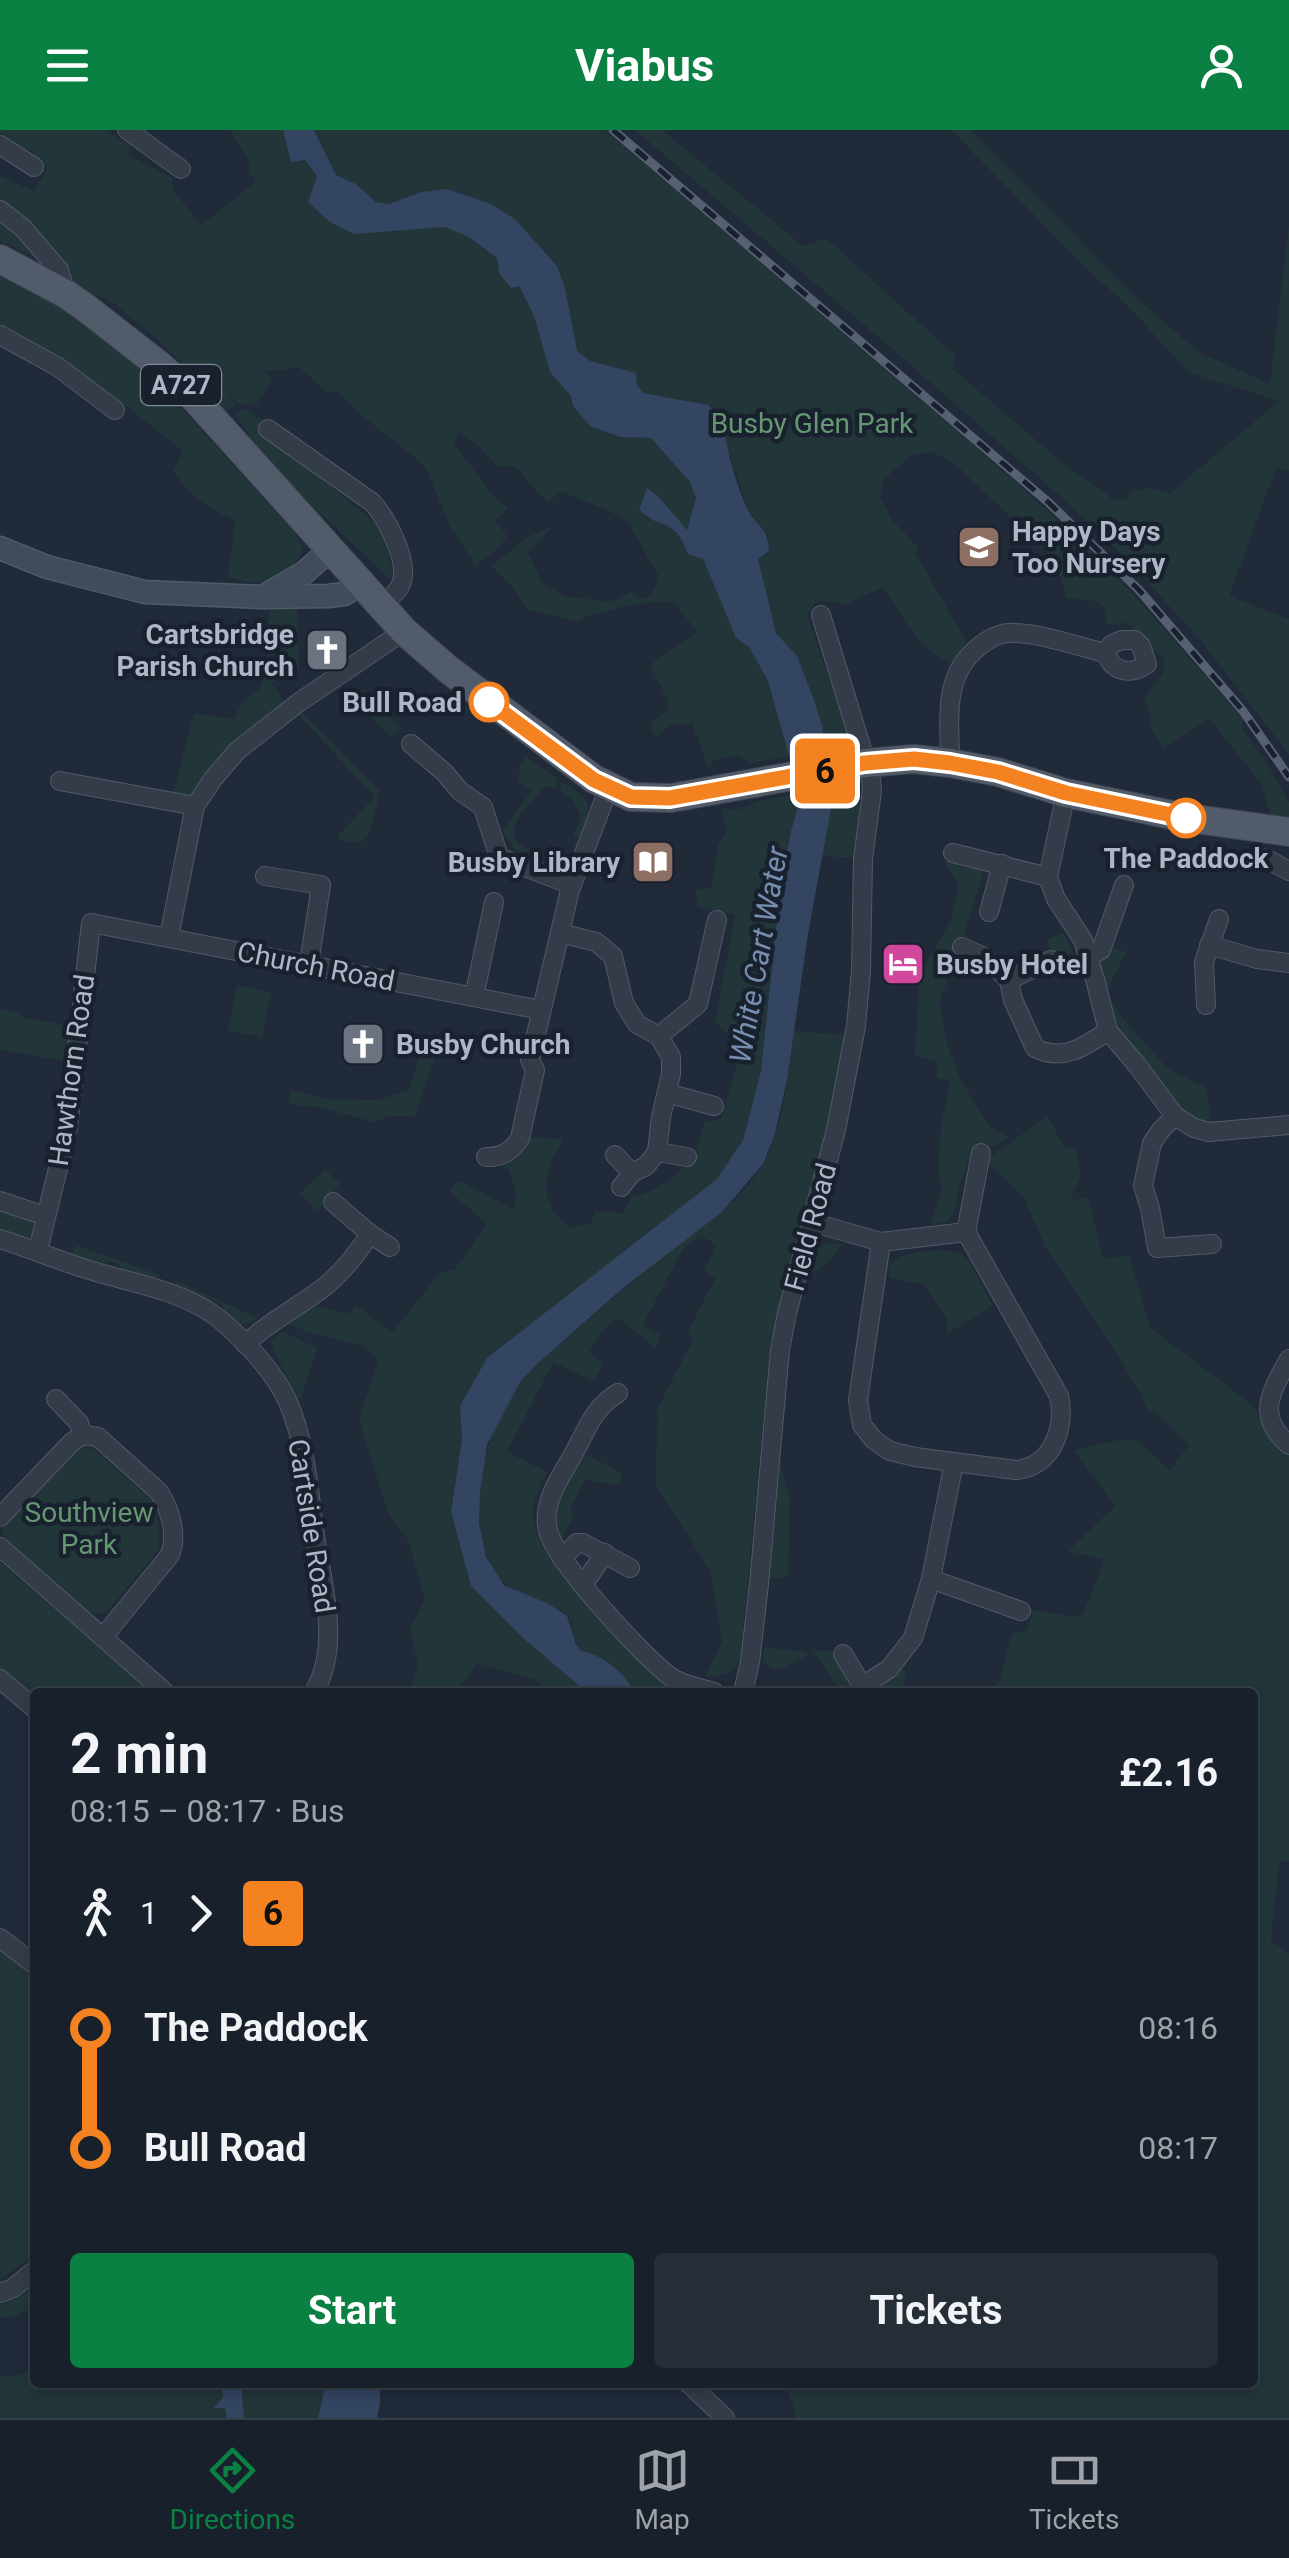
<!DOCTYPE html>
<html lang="en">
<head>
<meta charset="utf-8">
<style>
  body { margin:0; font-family:Roboto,sans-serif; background:#252d37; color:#f1f3f6; height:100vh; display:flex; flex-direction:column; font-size:38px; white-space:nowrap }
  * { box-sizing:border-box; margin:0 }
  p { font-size:32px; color:#9fa3a9 }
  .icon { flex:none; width:55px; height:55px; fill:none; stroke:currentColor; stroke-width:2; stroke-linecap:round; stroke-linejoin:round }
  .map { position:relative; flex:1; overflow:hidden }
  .side { position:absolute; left:30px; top:1558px; width:1228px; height:700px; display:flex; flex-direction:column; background:#18202b; border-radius:10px; box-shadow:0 5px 15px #0003,0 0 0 2px #363e47 }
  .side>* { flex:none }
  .badge { padding:0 20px; border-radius:8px; font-size:35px; line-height:65px }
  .map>.badge { position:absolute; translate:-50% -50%; box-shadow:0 0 0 5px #fff }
  .legs { display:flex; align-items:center; gap:15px; height:110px; padding:0 40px; font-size:32px }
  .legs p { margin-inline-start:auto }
  .summary { display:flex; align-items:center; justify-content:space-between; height:170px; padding:0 40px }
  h1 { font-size:55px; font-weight:700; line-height:75px }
  .primary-button { display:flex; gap:20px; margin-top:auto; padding:20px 40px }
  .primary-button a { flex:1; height:115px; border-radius:10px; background:#0b8043; color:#fff; font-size:40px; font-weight:700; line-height:115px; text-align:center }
  .primary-button a+a { background:#252d37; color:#f1f3f6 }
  ul { padding:0 40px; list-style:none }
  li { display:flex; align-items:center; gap:35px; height:120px; font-size:38px }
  li i { display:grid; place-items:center; width:15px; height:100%; margin:0 12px; background:currentColor }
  li i::after { content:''; width:25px; height:25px; margin:-12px; border:8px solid; border-radius:50%; background:#18202b }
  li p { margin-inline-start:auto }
  li:first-child i { background:linear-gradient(#0000 50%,currentColor 0) }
  li:last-child i { background:linear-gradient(currentColor 50%,#0000 0) }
  header { display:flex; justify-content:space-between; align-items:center; height:130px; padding:0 40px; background:#0b8043; color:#fff; font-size:45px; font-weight:700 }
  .dock { display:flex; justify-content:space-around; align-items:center; height:140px; border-top:2px solid #363e47; background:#18202b; font-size:28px; color:#9fa3a9 }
  .dock a { display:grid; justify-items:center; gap:5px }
  .dock .selected { color:#0b8043 }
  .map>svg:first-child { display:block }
  .green { fill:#22363a }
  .water { fill:#334561 }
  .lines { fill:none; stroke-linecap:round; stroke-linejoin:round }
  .street-casing { stroke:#515a67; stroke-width:20 }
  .secondary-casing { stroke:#515a67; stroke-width:25 }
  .primary-casing { stroke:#3d4553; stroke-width:30 }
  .street { stroke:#343c49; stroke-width:18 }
  .secondary { stroke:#424b5c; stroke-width:22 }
  .primary { stroke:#525b69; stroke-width:28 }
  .rail-casing { stroke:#566070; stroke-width:9 }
  .rail { stroke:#19212e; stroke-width:5; stroke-dasharray:15; stroke-linecap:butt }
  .line-1-casing { stroke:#fff; stroke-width:22 }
  .line-1 { stroke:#f58220; stroke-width:15 }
  .stop-1-dot { fill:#fff; stroke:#f58220; stroke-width:5 }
  .labels { text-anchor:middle; stroke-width:9; stroke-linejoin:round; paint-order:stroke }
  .shield { fill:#19212e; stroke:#818a98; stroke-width:2.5 }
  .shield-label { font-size:25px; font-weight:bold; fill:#aeb7c6 }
  .park-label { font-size:28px; fill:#659772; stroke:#19212e }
  .poi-label { font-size:28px; font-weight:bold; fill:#aeb7c6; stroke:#19212e; text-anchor:start }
  .stop-label { font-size:28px; font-weight:bold; fill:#aeb7c6; stroke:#19212e; text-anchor:end }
  .street-label { font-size:28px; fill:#aeb7c6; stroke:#19212e }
  .water-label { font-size:30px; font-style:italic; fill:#758daf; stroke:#19212e }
</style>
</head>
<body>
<header><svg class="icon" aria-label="menu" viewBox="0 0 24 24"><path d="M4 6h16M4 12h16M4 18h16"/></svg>Viabus<svg class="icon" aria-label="person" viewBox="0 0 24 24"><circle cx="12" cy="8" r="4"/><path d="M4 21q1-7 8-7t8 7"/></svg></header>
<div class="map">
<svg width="1289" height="2288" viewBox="0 0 1289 2288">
  <rect width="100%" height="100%" fill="#202a39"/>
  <g class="green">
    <path d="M0 0H108L116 8 130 15 128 25 172 48 173 60 201 95 256 52 249 42 250 32 230 0H283L291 32 305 30 317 46 312 60 394 102 416 98 445 97 471 107 497 128 499 143 518 155 534 186 550 242 572 266 573 276 590 295 620 307 651 308 690 352 696 368 687 401 658 366 646 359 639 380 645 386 665 393 703 429 736 508 749 517 768 551 789 626 752 633 736 625 714 630 709 639 692 593 670 595 657 606 652 603 651 592 669 579 668 571 650 535 697 502 674 472C647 470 602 479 578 491L528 480 511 455 491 436 526 408 553 396 528 422 542 453 566 466 609 472 631 462 646 470 653 461 659 447 628 392 608 380 561 362 547 373 516 337 497 336 477 314 459 302 454 313 493 366 509 378 495 390 507 406 500 416 476 436 451 398 425 336 356 281 337 261 326 262 300 238 264 241 272 251 254 277 247 273 238 274 220 252 236 275 226 281 164 215 113 173 74 154 31 99 0 74V46L34 61 48 38 38 32 32 21 13 16 0 10Z"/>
    <path d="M314 0H605L970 312 1066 397 1133 464 1244 590 1241 597 1268 635 1289 672V691L1271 688 1261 653 1209 588 1163 619 1149 594 1152 588 1145 567 1163 543 1165 529 1154 521 1127 493 1106 495V479L1095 471 1066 468 1057 432 957 336 933 322 911 325 884 349 880 368 894 392 919 418 915 423 966 511 952 533C919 521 902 485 883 457L846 474 831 471 816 472 807 485 848 603C848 618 834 618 822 620L823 598 813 567 797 526 776 503 757 428 769 421 768 405 748 380 724 307 708 275 642 263 637 255 636 243 590 231 576 220 565 158 557 136 515 89 421 62 389 74 376 72 356 54 336 45Z"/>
    <path d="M635 0H662L803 116 826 108 956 226 952 238 1065 335 1102 360 1114 371 1126 369 1131 362 1150 358 1169 364 1279 271 1188 242 1129 177 1087 139 951 0H970L1137 168 1168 196 1201 223 1270 254 1289 95V341L1276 338 1229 466 1289 489V624L1202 512 1130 433 1077 381 890 217Z"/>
    <path d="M0 88 49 134 0 111Z"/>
    <path d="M0 147 34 162 83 190 146 243 178 275 296 404 303 419C287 453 262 459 228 447L235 390C205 377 193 368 173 341L183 321C125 274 66 228 0 195Z"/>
    <path d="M241 279 248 281 268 293 263 301 373 391 384 406 393 444 389 448 301 365 263 325 236 285Z"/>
    <path d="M297 478 299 538 272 553 287 576 232 619 192 664H173L194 583 233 589 245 569 260 558 266 540 269 479Z"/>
    <path d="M364 560 399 598 391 607 355 569Z"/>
    <path d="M303 583 380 662 376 667 378 669 369 705 360 713 338 710 339 704 375 667 298 584Z"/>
    <path d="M526 627 557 649 556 660 550 656 544 658C527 678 493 705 531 721L530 727 517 723 502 701 532 660 518 653 521 643 517 638Z"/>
    <path d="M561 652C595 671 593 675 578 708L573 705 581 687 573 670 561 663Z"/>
    <path d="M851 655 860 663 857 728 821 726 835 657Z"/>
    <path d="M802 663 791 701 780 760 761 941 743 1010 717 1049 650 1102 460 1276 462 1309 451 1382 471 1456 524 1509 576 1553 583 1562H551L534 1549 477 1533 468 1548 454 1562H410L418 1535 410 1497 425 1470 408 1410 387 1381 359 1288 379 1231 365 1217 309 1202 288 1194 312 1175 347 1184 356 1176 393 1202 440 1142 454 1140 487 1094 449 1061 459 1050 513 1079 517 1068 509 1040 498 1035 510 1029 527 1007 563 1009C543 1043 536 1071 570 1098L591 1094 595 1082 623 1083 631 1068C655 1062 679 1047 693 1025 699 1016 701 1003 704 993L721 989 736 938 737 914 715 892 735 785 697 777 696 759 711 758 718 714 727 702 721 678 737 680 759 671Z"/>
    <path d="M944 731 984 739 963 809 939 873 948 917 960 949 990 997 1009 1007 994 1016 973 1019 960 1054 954 1084 947 1092 931 1094 942 1060 938 1037 941 996 950 951 937 948V931L915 926 920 843 952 789 958 755Z"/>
    <path d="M1063 803 1075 826 1057 834 1046 810Z"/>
    <path d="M1111 817 1126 822 1106 862 1121 887 1168 939 1206 958 1211 994 1196 992 1186 986 1116 898 1110 887 1099 833Z"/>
    <path d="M237 855 271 862 262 907 228 900Z"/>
    <path d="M0 879 12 881 28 889 66 894 67 931 0 920Z"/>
    <path d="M794 901 846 905 838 959 770 1217 740 1532C729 1545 722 1546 705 1546L722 1512 711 1442 655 1354 658 1287 656 1281 694 1208 687 1203 716 1147 704 1141 716 1114 701 1106 683 1119 642 1196 661 1205 656 1218 618 1188 605 1198 589 1222 603 1234 594 1252 553 1232 507 1322 547 1342C526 1382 529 1399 555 1435L663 1551 671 1559 683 1562H634C626 1544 601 1524 581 1521 573 1511 574 1495 567 1486 563 1482 558 1480 554 1478 524 1459 499 1464 486 1424 467 1369 487 1297 521 1252 534 1234 554 1219 571 1205 605 1174 639 1145 675 1117 707 1092 743 1069 763 1034 784 998 788 942 794 901Z"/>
    <path d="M427 905 433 912 437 922 415 986H388L375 992 313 976 291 975 289 968 291 960 327 969 379 970 409 960Z"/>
    <path d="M1048 986 1064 1017 1076 1019 1081 1047 1072 1064 1073 1071 1088 1066 1103 1129 1129 1125 1150 1198 1252 1274 1268 1303 1289 1322V1731H1279L1271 1811 1289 1823V2288H795L794 2277 783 2253 1252 2252V1562H991L1001 1547 1012 1503 1027 1500 1033 1480 1077 1487 1083 1484 1105 1430 1068 1421 1115 1376 1074 1320 1124 1309 1137 1310 1170 1341 1189 1315 1158 1284 1147 1280 1141 1264 1102 1200 1046 1118 1023 1066 987 1033 991 1026Z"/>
    <path d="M325 1040 340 1053 318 1081 300 1063Z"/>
    <path d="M0 1079 28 1088 33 1095 32 1105 27 1109 0 1100Z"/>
    <path d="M827 1113 843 1114 827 1133 810 1146 820 1116Z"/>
    <path d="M76 1115 160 1145 157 1153 123 1143 118 1134 110 1131 100 1137 72 1125Z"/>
    <path d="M947 1120 963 1125 973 1138 993 1176 946 1204 947 1188 925 1155 889 1147 890 1133C907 1120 927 1121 947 1120Z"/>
    <path d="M174 1150 258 1188C242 1201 227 1195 222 1175L213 1170 205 1172 187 1166 185 1158 174 1153Z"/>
    <path d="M283 1202 316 1217 317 1221 301 1267 298 1268 275 1224 271 1210Z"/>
    <path d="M89 1318 96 1321 152 1371C158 1387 160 1403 159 1419L111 1477 100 1484 89 1483 3 1406 2 1396 73 1324 79 1320Z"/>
    <path d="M588 1325 623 1344 619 1355 585 1350 570 1380 574 1387 560 1410C558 1403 553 1394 553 1387 552 1363 571 1339 588 1325Z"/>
    <path d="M780 1335 790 1366 788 1447 769 1449Z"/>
    <path d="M0 1432 151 1562H35V1570L0 1541Z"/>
    <path d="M764 1517 801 1521 809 1525 785 1537 773 1539 763 1531Z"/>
    <path d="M813 1521H832L858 1562H841Z"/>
    <path d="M903 1538 907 1544 901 1562H878L876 1559Z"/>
    <path d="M0 1820 35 1846V2125L0 2149Z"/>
    <path d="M35 2150V2176L14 2187H0V2171L13 2167Z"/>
    <path d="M35 2242V2252L221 2253 223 2267 216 2278H225L227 2288H0V2247Z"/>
    <path d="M241 2253H326L318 2288H244Z"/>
  </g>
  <g class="water">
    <path d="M283 0H314L336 45 356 54 376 72 389 74 421 62 447 59 491 74 515 89 557 136 565 158 577 221 590 231 636 243 637 255 643 263 708 275 724 290C724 314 737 356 747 378 757 399 767 393 769 421L758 429 776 503 797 526 813 567 823 598 822 620 789 626 768 551 749 517 736 508 703 429 688 424C674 386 661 401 639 380L647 358 658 366 687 400 696 368 690 352 651 308 620 307 590 296 573 276 571 266 550 242 534 186 519 156 511 158 499 143 497 128 469 107 445 97 354 104 330 92 308 72 317 46 305 30 291 32Z"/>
    <path d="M835 657 808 804 787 950 774 1007 763 1034 722 1082 623 1158 537 1234 520 1252 487 1315 480 1362 479 1393 486 1427 504 1455 549 1474 567 1486 576 1514 581 1521C601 1524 626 1543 634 1562H583L576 1553 524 1509 471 1456 451 1382 462 1309 460 1276 487 1228 717 1049 743 1010 761 941 780 760 791 701 802 663Z"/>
    <path d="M221 2253H241L244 2288H227L225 2278H214L223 2267Z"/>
    <path d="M326 2253H380V2273L377 2288H318Z"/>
  </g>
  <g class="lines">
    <defs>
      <g id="street">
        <path d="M127 0 181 39"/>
        <path d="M0 15 34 37"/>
        <path d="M0 80 23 98 59 140 66 164"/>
        <path d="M0 205 58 237 115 280"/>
        <path d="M268 299 373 373C387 390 413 436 399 458 395 464 386 471 381 476"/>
        <path d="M1122 510H1135L1141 516 1147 534C1131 546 1110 542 1106 521L1112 514Z"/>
        <path d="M411 614 444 642 460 661 483 677 499 727 572 755"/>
        <path d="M950 633C950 586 941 542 985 512 994 506 1003 502 1014 503 1044 504 1076 516 1106 523"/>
        <path d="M60 651 195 676"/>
        <path d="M1066 663 1048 747 1056 769 1083 810 1096 853 1108 901 1137 935 1175 986 1161 1000 1152 1013 1143 1056 1150 1078 1157 1118 1212 1114"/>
        <path d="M953 723 1048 747"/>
        <path d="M1265 728 1289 741"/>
        <path d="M265 746 321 755 309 834"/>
        <path d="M989 782 1002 734"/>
        <path d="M560 803 596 812 613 826 624 873 637 894 659 906 671 927V944L661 987 657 1022 646 1036 632 1043"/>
        <path d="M169 807 195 676 213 649 237 621 298 573 404 501"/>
        <path d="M1209 815 1257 829 1289 833"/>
        <path d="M962 817 982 826 1009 850 1013 870 1035 918C1063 932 1084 917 1108 901"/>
        <path d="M1087 827 1101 820 1124 755"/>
        <path d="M1009 850 1051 830"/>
        <path d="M474 867 494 772"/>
        <path d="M1206 875 1204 832 1219 789"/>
        <path d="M659 906 698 874 717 790"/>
        <path d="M667 963 714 976"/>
        <path d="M1175 986 1194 998 1209 1002 1289 995"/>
        <path d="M657 1022 687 1027"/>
        <path d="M615 1025 632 1043 621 1057"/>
        <path d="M486 1027C501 1028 513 1020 520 1008L535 940 530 930 570 760 609 657"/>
        <path d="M0 1071 45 1086"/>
        <path d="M333 1072 370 1104 390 1117"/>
        <path d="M811 1092 881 1112 966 1102 1059 1266C1066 1298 1052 1337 1016 1340L915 1327 890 1321 874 1310 862 1295 858 1270 881 1112"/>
        <path d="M966 1102 981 1023"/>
        <path d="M0 1109C29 1118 57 1130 86 1139 127 1152 171 1158 208 1181 223 1190 236 1204 248 1216 264 1233 278 1250 288 1272 307 1316 309 1366 316 1413 324 1460 340 1518 314 1562"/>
        <path d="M38 1120 68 998 91 793 541 880"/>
        <path d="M245 1214C269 1192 298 1177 323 1158 342 1143 357 1124 370 1104"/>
        <path d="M1289 1229C1271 1262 1255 1286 1289 1315"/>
        <path d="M618 1263C594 1277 587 1299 574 1323 561 1346 541 1373 548 1401 557 1433 643 1527 671 1547 682 1555 701 1558 714 1562"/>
        <path d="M56 1269 79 1293 83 1305"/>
        <path d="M0 1387 72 1312 83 1305 98 1307 159 1362C170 1379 178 1405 170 1425L103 1507"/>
        <path d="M0 1417 165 1562"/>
        <path d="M562 1429 577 1413H583L630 1438"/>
        <path d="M931 1449 1021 1481"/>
        <path d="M583 1455 605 1423"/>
        <path d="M843 1524 866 1562"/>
        <path d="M0 1549 35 1579"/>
        <path d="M862 1556 889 1539 913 1508 931 1449 954 1332"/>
        <path d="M743 1562 750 1532 759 1454 780 1220 787 1183 836 1000 856 896 861 841 863 729 872 661 871 649 821 485"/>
        <path d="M0 1808 35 1835"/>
        <path d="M0 2163 13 2158 35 2140"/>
        <path d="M687 2252 725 2288"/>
      </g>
      <g id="secondary">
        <path d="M0 418 47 437 145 462 263 467 328 466 344 464 362 453"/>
        <path d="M266 465 304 443 330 420"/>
      </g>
      <path id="primary" d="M0 129 66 164 86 178 159 235 187 260 404 501 449 540 594 649 631 667 671 668 865 633 914 629 950 633 998 642 1066 663 1182 687 1289 702"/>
    </defs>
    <use href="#street" class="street-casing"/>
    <use href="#secondary" class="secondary-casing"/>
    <use href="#primary" class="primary-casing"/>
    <use href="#street" class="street"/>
    <use href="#secondary" class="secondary"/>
    <use href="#primary" class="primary"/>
    <defs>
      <path id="rail" d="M613 0 1048 372 1139 460 1243 581 1289 647"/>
    </defs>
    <use href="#rail" class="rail-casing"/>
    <use href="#rail" class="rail"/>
  </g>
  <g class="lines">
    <defs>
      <path id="line-1" d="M489 572 594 650 631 667 670 668 865 633 914 629 950 633 998 642 1066 663 1186 688"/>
    </defs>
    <use href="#line-1" class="line-1-casing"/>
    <use href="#line-1" class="line-1"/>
  </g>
  <defs>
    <symbol id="school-square" viewBox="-11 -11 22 22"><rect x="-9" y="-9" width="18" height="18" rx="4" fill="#8d6e63" stroke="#19212e"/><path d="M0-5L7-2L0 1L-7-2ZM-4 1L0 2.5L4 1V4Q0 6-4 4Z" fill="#fff"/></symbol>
    <symbol id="church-square" viewBox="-11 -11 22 22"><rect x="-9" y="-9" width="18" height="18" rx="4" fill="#6b7280" stroke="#19212e"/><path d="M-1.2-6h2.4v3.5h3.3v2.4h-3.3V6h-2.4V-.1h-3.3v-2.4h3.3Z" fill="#fff"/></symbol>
    <symbol id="library-square" viewBox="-11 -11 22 22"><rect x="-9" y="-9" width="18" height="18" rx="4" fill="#8d6e63" stroke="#19212e"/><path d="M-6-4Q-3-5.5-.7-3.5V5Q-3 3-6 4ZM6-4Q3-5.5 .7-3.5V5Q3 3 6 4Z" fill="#fff"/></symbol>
    <symbol id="hotel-square" viewBox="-11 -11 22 22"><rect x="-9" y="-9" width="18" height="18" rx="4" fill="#d1479c" stroke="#19212e"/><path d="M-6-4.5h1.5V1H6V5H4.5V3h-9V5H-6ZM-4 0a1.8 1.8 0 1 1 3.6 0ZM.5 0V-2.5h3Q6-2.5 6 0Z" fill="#fff"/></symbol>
  </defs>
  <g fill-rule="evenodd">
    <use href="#school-square" x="954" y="392" width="50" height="50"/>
    <use href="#church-square" x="302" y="495" width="50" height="50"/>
    <use href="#library-square" x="628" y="707" width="50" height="50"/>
    <use href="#hotel-square" x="878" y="809" width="50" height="50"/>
    <use href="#church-square" x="338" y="889" width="50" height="50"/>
  </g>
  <g class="stop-1-dot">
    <circle cx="489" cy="572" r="18"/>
    <circle cx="1186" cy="688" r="18"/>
  </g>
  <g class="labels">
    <rect class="shield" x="141" y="235" width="80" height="40" rx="8"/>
    <g class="shield-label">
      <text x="181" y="264">A727</text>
    </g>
    <g class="park-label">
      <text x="812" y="303">Busby Glen Park</text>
      <text x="89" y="1392">Southview<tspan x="89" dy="32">Park</tspan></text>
    </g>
    <g class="poi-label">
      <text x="1012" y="411">Happy Days<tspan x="1012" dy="32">Too Nursery</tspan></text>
      <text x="294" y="514" text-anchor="end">Cartsbridge<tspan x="294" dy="32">Parish Church</tspan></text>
      <text x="620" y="742" text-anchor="end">Busby Library</text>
      <text x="936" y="844">Busby Hotel</text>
      <text x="396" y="924">Busby Church</text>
    </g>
    <g class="stop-label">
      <text x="462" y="582">Bull Road</text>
      <text x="1186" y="738" text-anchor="middle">The Paddock</text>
    </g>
    <g class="street-label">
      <text transform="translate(316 836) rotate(11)" y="10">Church Road</text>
      <text transform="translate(71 940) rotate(-82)" y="10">Hawthorn Road</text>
      <text transform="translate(810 1097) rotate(-75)" y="10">Field Road</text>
      <text transform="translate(312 1396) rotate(81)" y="10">Cartside Road</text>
    </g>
    <g class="water-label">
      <text transform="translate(759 825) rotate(-80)" y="10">White Cart Water</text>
    </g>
  </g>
</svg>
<b class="badge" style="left:825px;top:641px;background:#f58220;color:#111">6</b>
<section class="side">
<div class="summary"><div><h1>2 min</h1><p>08:15 – 08:17 · Bus</p></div><b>£2.16</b></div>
<div class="legs"><svg class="icon" aria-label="walk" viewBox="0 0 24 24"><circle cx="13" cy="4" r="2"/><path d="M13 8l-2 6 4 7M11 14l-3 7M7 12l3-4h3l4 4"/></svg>1<svg class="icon" aria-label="forward" viewBox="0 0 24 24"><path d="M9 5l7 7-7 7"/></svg><b class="badge" style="background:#f58220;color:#111">6</b></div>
<ul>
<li><i style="color:#f58220"></i><b>The Paddock</b><p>08:16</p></li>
<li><i style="color:#f58220"></i><b>Bull Road</b><p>08:17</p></li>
</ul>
<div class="primary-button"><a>Start</a><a>Tickets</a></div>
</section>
</div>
<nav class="dock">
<a class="selected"><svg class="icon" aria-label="directions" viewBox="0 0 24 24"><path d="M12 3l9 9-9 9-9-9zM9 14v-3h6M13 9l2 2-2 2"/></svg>Directions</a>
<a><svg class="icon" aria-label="map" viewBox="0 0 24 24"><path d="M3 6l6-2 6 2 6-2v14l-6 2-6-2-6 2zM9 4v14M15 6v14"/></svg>Map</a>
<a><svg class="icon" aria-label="tickets" viewBox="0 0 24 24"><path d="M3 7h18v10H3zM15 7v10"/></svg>Tickets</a>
</nav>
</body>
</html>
